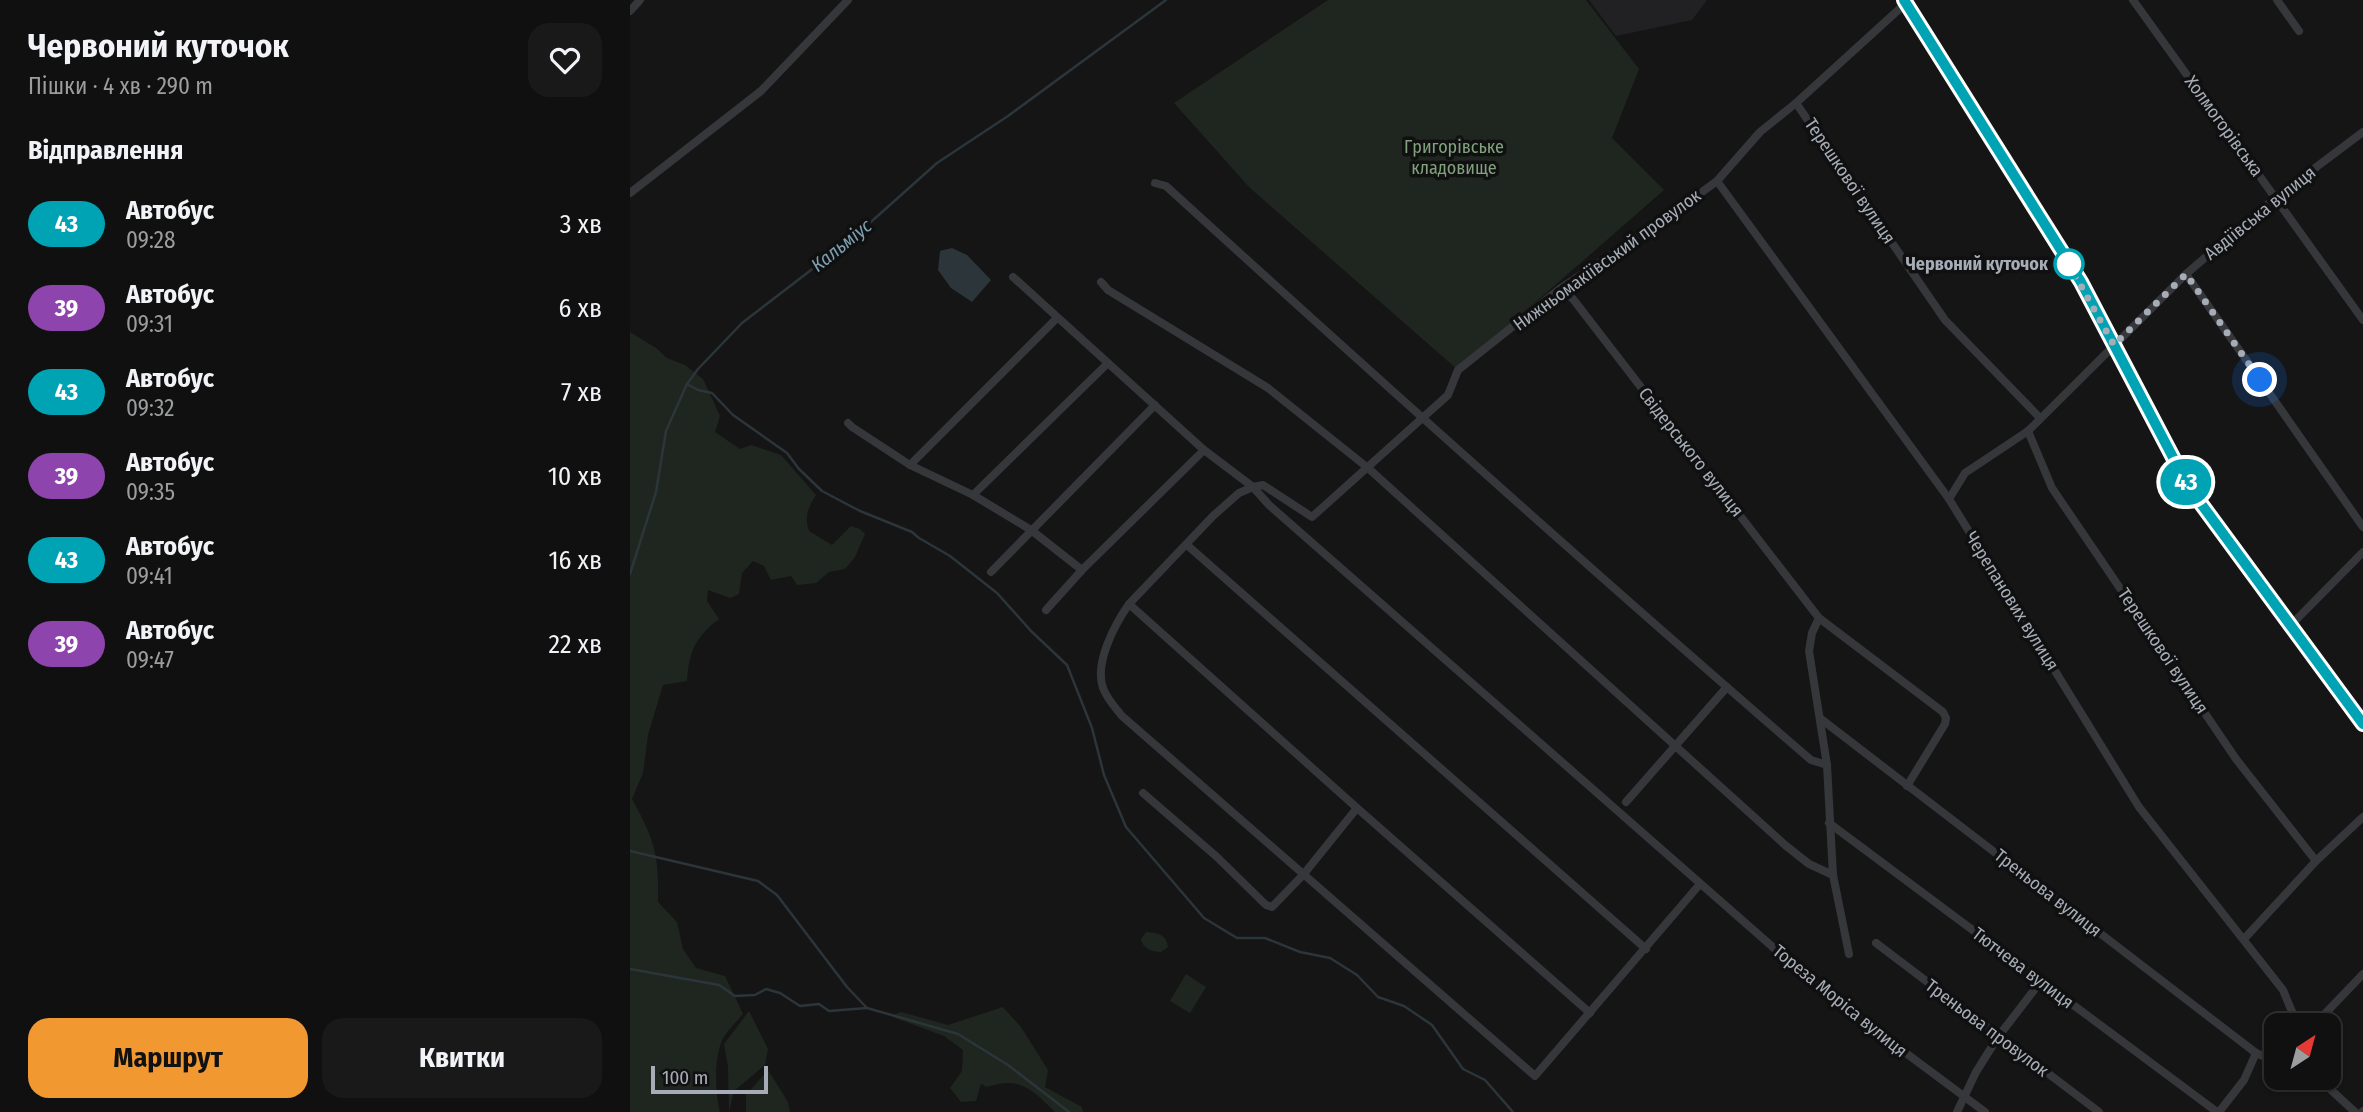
<!DOCTYPE html>
<html lang="uk">
<head>
<meta charset="utf-8">
<style>
  body { margin:0; font-family:"Fira Sans Condensed",sans-serif; background:#191919; color:#f1f3f6; height:100vh; display:flex; flex-direction:column; font-size:26px; white-space:nowrap }
  * { box-sizing:border-box; margin:0 }
  p { font-size:23px; color:#9c9d9f }
  .icon { flex:none; width:38px; height:38px; fill:none; stroke:currentColor; stroke-width:2; stroke-linecap:round; stroke-linejoin:round }
  .map { position:relative; flex:1; overflow:hidden }
  .panel { display:flex; flex-direction:column; background:#101010; width:630px }
  .panel>* { flex:none }
  .badge { padding:0 14px; border-radius:23px; font-size:24px; line-height:46px }
  .needle { width:46px; rotate:36deg }
  .buttons { position:absolute; left:1634px; top:1013px; display:grid; gap:14px }
  .buttons a { display:grid; place-items:center; width:77px; height:77px; border-radius:14px; background:#101010; box-shadow:0 2px 5px #0004,0 0 0 2px #303030; font-size:35px }
  .scale { position:absolute; left:21px; bottom:18px; width:117px; box-sizing:border-box; padding-left:7px; border:4px solid #a6adb7; border-top:0; font-size:19px; line-height:24px; white-space:nowrap; color:#a6adb7; -webkit-text-stroke:5px #101011; paint-order:stroke }
  .you { position:absolute; width:35px; height:35px; margin:-18px; border:5px solid #fff; border-radius:50%; background:#1a73e8; box-shadow:0 0 0 10px #1a73e833 }
  .map>.badge { position:absolute; translate:-50% -50%; box-shadow:0 0 0 4px #fff }
  h2 { padding:0 28px; font-size:26px; line-height:63px }
  .round { display:grid; place-items:center; flex:none; width:74px; height:74px; border-radius:21px; background:#191919 }
  .summary { display:flex; align-items:center; justify-content:space-between; height:119px; padding:0 28px }
  h1 { font-size:33px; font-weight:700; line-height:52px }
  .primary-button { display:flex; gap:14px; margin-top:auto; padding:14px 28px }
  .primary-button a { flex:1; height:80px; border-radius:21px; background:#f29831; color:#111; font-size:28px; font-weight:700; line-height:80px; text-align:center }
  .primary-button a+a { background:#191919; color:#f1f3f6 }
  ul { padding:0; list-style:none }
  li { display:flex; align-items:center; gap:21px; height:84px; padding:0 28px }
  li div { flex:1 }
  li b { display:block; font-size:26px }
  li em { font-style:normal }
  li .badge { min-width:77px; font-weight:700; text-align:center }
  main { display:flex; flex:1; min-height:0 }
  .map>svg:first-child { display:block }
  .built { fill:#212123 }
  .green { fill:#1f261f }
  .water { fill:#2b353a }
  .lines { fill:none; stroke-linecap:round; stroke-linejoin:round }
  .stream { stroke:#2b353a; stroke-width:2.5 }
  .street { stroke:#36373b; stroke-width:8 }
  .secondary { stroke:#44474b; stroke-width:12 }
  .line-casing { stroke:#fff; stroke-width:16 }
  .line { stroke:#00a3b4; stroke-width:10 }
  .walk { stroke:#a6adb7; stroke-width:7; stroke-dasharray:0 12.6 }
  .stop-dot { fill:#fff; stroke:#00a3b4; stroke-width:3.5 }
  .labels { text-anchor:middle; stroke-width:7; stroke-linejoin:round; paint-order:stroke }
  .street-label { font-size:18px; fill:#a6adb7; stroke:#101011 }
  .park-label { font-size:18px; fill:#80a27d; stroke:#101011 }
  .stop-label { font-size:18px; font-weight:bold; fill:#a6adb7; stroke:#101011; text-anchor:end }
  .water-label { font-size:19px; font-style:italic; fill:#7da0b2; stroke:#101011 }
</style>
</head>
<body>
<main>
<section class="panel">
<div class="summary"><div><h1>Червоний куточок</h1><p>Пішки · 4 хв · 290 m</p></div><a class="round"><svg class="icon" aria-label="heart" viewBox="0 0 24 24"><path d="M12 20l-8-8c-3-5 5-10 8-4 3-6 11-1 8 4z"/></svg></a></div>
<h2>Відправлення</h2>
<ul>
<li><span class="badge" style="background:#00a3b4;color:#fff">43</span><div><b>Автобус</b><p>09:28</p></div><em>3 хв</em></li>
<li><span class="badge" style="background:#8e44ad;color:#fff">39</span><div><b>Автобус</b><p>09:31</p></div><em>6 хв</em></li>
<li><span class="badge" style="background:#00a3b4;color:#fff">43</span><div><b>Автобус</b><p>09:32</p></div><em>7 хв</em></li>
<li><span class="badge" style="background:#8e44ad;color:#fff">39</span><div><b>Автобус</b><p>09:35</p></div><em>10 хв</em></li>
<li><span class="badge" style="background:#00a3b4;color:#fff">43</span><div><b>Автобус</b><p>09:41</p></div><em>16 хв</em></li>
<li><span class="badge" style="background:#8e44ad;color:#fff">39</span><div><b>Автобус</b><p>09:47</p></div><em>22 хв</em></li>
</ul>
<div class="primary-button"><a>Маршрут</a><a>Квитки</a></div>
</section>
<div class="map">
<svg width="1733" height="1112" viewBox="0 0 1733 1112">
  <rect width="100%" height="100%" fill="#151516"/>
  <path class="built" d="M959 0H1077L1062 20 986 36Z"/>
  <g class="green">
    <path d="M698 0H956L1009 69 982 138 1034 190 828 370 620 188 544 103Z"/>
    <path d="M0 332 26 348 37 358 55 365 73 379 90 416 85 432 110 449 121 445 151 455 186 495C178 508 174 516 179 531L202 545 221 526 230 529 235 534 225 557 215 569 199 572 186 583 167 585 161 576 141 580 134 566 123 561 112 573 109 594 100 598 78 590 77 601 89 619C65 637 59 652 57 681L33 685 18 735 13 773 2 799C25 841 29 854 28 902L47 922 53 949 66 968 95 976 113 1014C107 1021 100 1028 95 1035 83 1053 85 1092 90 1112H0Z"/>
    <path d="M516 932C528 933 536 934 538 947L531 952C522 952 513 949 511 939Z"/>
    <path d="M556 974 576 987 560 1013 540 1001Z"/>
    <path d="M373 1007 391 1027 418 1070 415 1087 452 1107 453 1112H425C402 1089 389 1076 357 1087L351 1084 346 1101 331 1102 320 1088 332 1071 333 1050 314 1036 260 1016 271 1012 318 1025Z"/>
    <path d="M119 1011 138 1049 135 1065 104 1091 99 1112 98 1067 94 1044Z"/>
    <path d="M138 1070 158 1102 160 1112H116V1095Z"/>
  </g>
  <path class="water" d="M322 248 337 255 361 280 342 302 321 288 308 270 310 251Z"/>
  <g class="lines">
    <g class="stream">
      <path d="M57 384 68 390 82 393 103 415 157 453 169 469 192 491 230 511 282 532 289 538 320 556 367 593 401 631 437 665 462 728 474 775 496 827 574 918 607 938H635L670 952 700 958 727 975 748 997 774 1006 802 1025 833 1069 855 1080 883 1112"/>
      <path d="M0 574 26 492 36 431 57 384 68 369 112 323 224 237 307 163 378 116 536 0"/>
      <path d="M0 851 128 881 147 895 217 987 237 1008 328 1034 378 1065 439 1112"/>
      <path d="M0 969 89 985 105 996 125 995 136 989 150 993 170 1006 189 1004 199 1011 237 1008"/>
    </g>
    <g class="street">
      <path d="M1503 0 1733 320"/>
      <path d="M1647 0 1669 31"/>
      <path d="M0 11 10 0"/>
      <path d="M1166 103 1315 320 1410 418"/>
      <path d="M1087 181 1319 499 1509 807 1653 990 1668 1026"/>
      <path d="M525 183 536 186C749 380 963 572 1181 760L1197 765"/>
      <path d="M0 193 131 91 218 0"/>
      <path d="M1556 274 1733 527"/>
      <path d="M383 277 574 450 623 487 639 505 1194 992 1355 1112"/>
      <path d="M471 282 478 290 638 388 738 468 1155 845 1179 864 1203 875"/>
      <path d="M931 288 943 299 1189 618 1313 712 1316 718 1315 724 1277 786"/>
      <path d="M218 423 222 427 280 465 343 495 401 530 452 570"/>
      <path d="M1398 431 1422 488 1606 759 1686 861"/>
      <path d="M280 465 427 318"/>
      <path d="M343 495 478 363"/>
      <path d="M1319 499 1335 473 1398 431 1556 274 1645 198 1733 132"/>
      <path d="M557 545 1016 949"/>
      <path d="M361 572 525 405"/>
      <path d="M499 604 727 808 960 1013"/>
      <path d="M416 610 452 570 574 450"/>
      <path d="M1189 618 1182 633 1179 651 1197 765 1203 875 1219 954"/>
      <path d="M1660 626 1733 552"/>
      <path d="M1191 719 1626 1053 1647 1062"/>
      <path d="M513 793 587 857 636 905 642 907 673 875 727 808"/>
      <path d="M996 802 1097 687"/>
      <path d="M1199 823 1587 1112"/>
      <path d="M1070 884 905 1076 492 716C485 707 477 699 473 688 464 663 485 624 499 604L583 516 609 493 623 487 633 485 682 517 818 395 828 370 931 288 1042 214 1087 181 1130 132 1166 103 1276 3"/>
      <path d="M1614 939 1686 861 1733 817"/>
      <path d="M1246 943 1469 1112"/>
      <path d="M1678 1026 1688 1021 1733 974"/>
      <path d="M1688 1078 1725 1112"/>
      <path d="M1327 1112 1346 1072 1368 1037 1411 981"/>
      <path d="M1589 1112 1614 1080 1626 1053"/>
      <path d="M1732 1112 1733 1111"/>
    </g>
    <path class="secondary" d="M1274 0 1451 282 1558 486 1733 725"/>
  </g>
  <g class="lines">
    <defs>
      <path id="line" d="M1274 0 1451 282 1558 486 1733 724"/>
    </defs>
    <use href="#line" class="line-casing"/>
    <use href="#line" class="line"/>
    <path class="walk" d="M1439 264 1436 259 1484 345 1556 274 1630 380"/>
  </g>
  <circle class="stop-dot" cx="1439" cy="264" r="14"/>
  <g class="labels">
    <g class="street-label">
      <text transform="translate(1594 126) rotate(54)" y="6">Холмогорівська</text>
      <text transform="translate(1220 181) rotate(56)" y="6">Терешкової вулиця</text>
      <text transform="translate(1630 213) rotate(-39)" y="6">Авдіївська вулиця</text>
      <text transform="translate(977 260) rotate(-36)" y="6">Нижньомакіївський провулок</text>
      <text transform="translate(1061 452) rotate(52)" y="6">Свiдерського вулиця</text>
      <text transform="translate(1382 601) rotate(58)" y="6">Черепанових вулиця</text>
      <text transform="translate(1533 651) rotate(56)" y="6">Терешкової вулиця</text>
      <text transform="translate(1418 893) rotate(38)" y="6">Треньова вулиця</text>
      <text transform="translate(1393 968) rotate(37)" y="6">Тютчева вулиця</text>
      <text transform="translate(1210 1001) rotate(39)" y="6">Тореза Моріса вулиця</text>
      <text transform="translate(1357 1028) rotate(37)" y="6">Треньова провулок</text>
    </g>
    <g class="park-label">
      <text x="824" y="153">Григорівське<tspan x="824" dy="21">кладовище</tspan></text>
    </g>
    <g class="stop-label">
      <text x="1418" y="270">Червоний куточок</text>
    </g>
    <g class="water-label">
      <text transform="translate(211 245) rotate(-39)" y="7">Кальміус</text>
    </g>
  </g>
</svg>
<div class="buttons">
<a><svg class="needle" viewBox="-14 -14 28 28"><path d="M0-13l5 13h-10z" fill="#e53935"/><path d="M0 13l5-13h-10z" fill="#9c9d9f"/></svg></a>
</div>
<div class="scale">100 m</div>
<div class="you" style="left:1630px;top:380px"></div>
<b class="badge" style="left:1556px;top:482px;background:#00a3b4;color:#fff">43</b>
</div>
</main>
</body>
</html>
